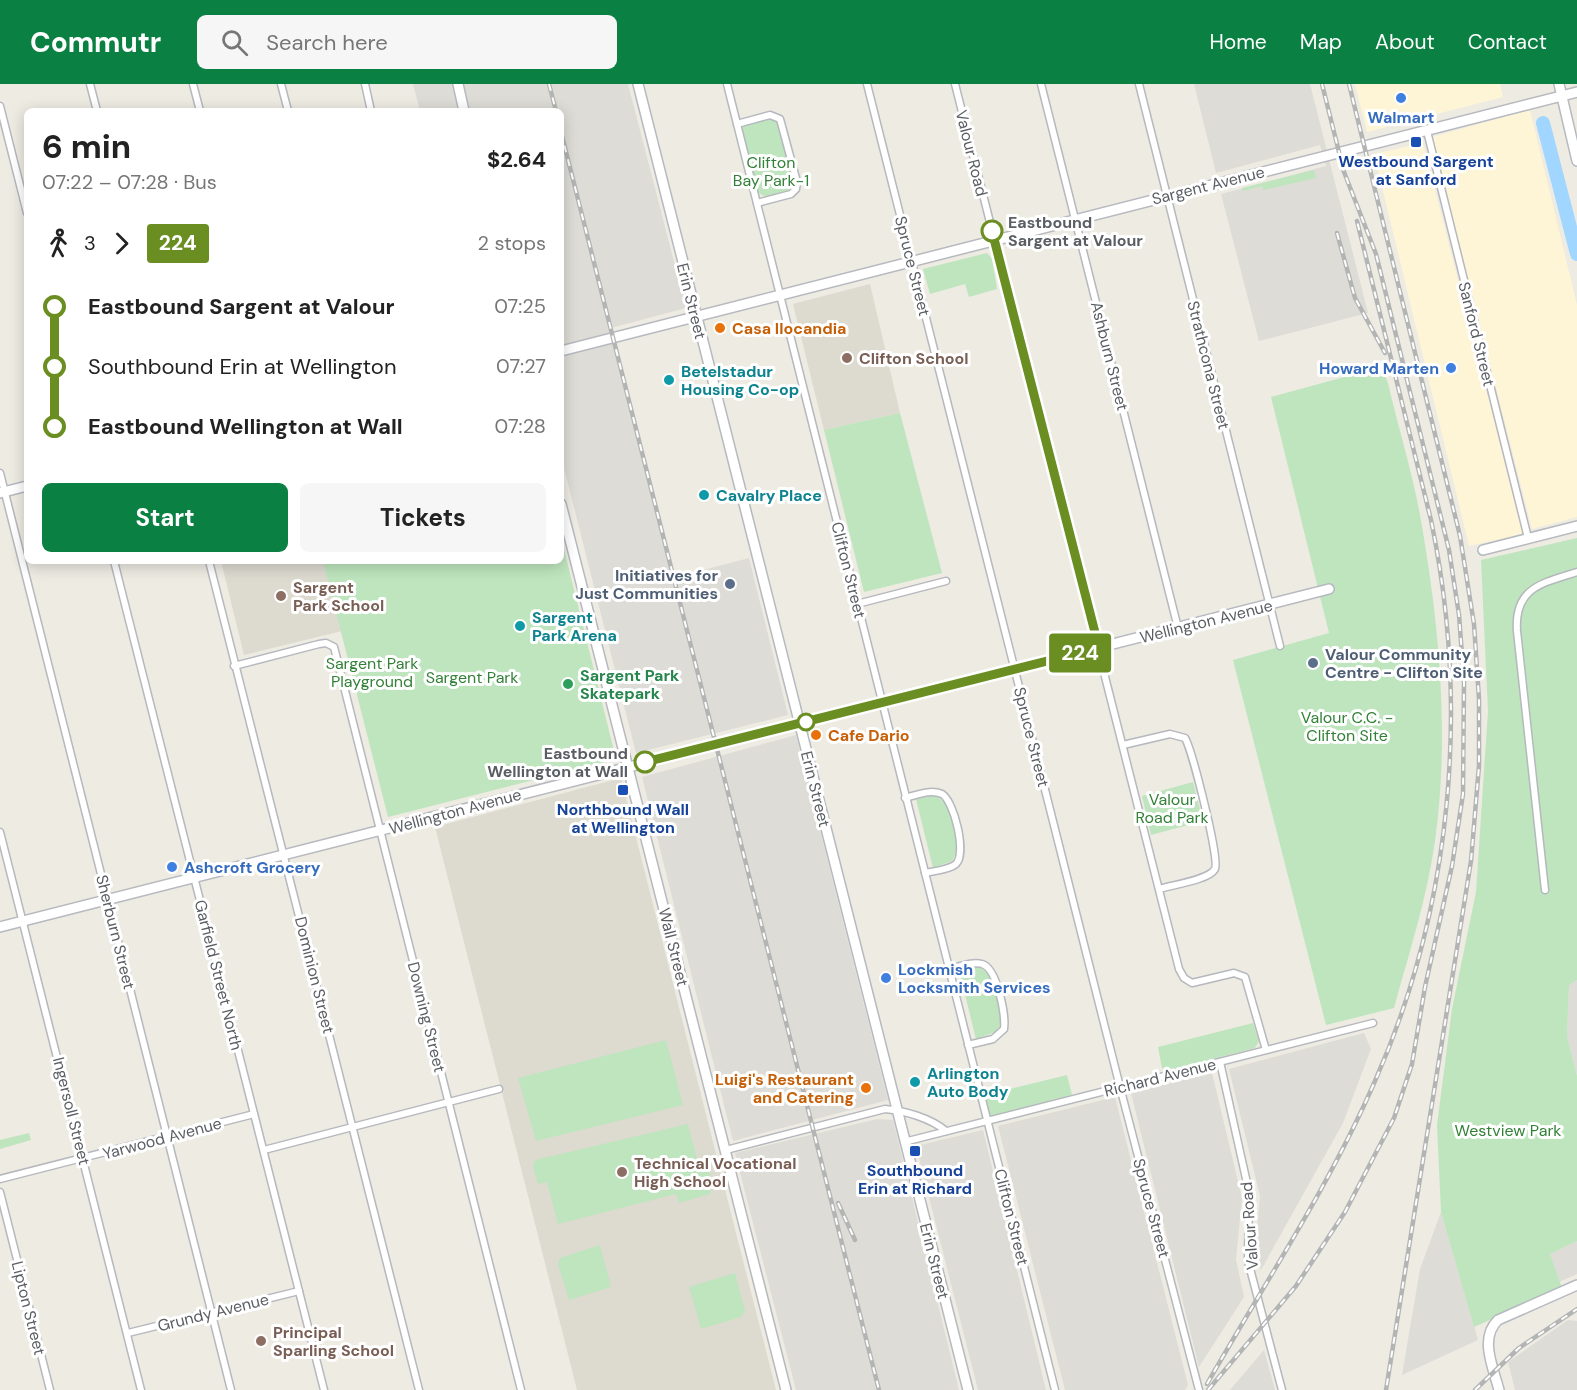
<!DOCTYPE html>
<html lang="en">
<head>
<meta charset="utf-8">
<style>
  body { margin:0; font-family:"DM Sans",sans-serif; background:#f6f6f6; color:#222; height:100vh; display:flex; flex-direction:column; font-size:22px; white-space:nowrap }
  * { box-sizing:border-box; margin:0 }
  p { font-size:20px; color:#767676 }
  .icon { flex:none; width:33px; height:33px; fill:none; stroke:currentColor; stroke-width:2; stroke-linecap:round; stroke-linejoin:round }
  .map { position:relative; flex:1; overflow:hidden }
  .details { position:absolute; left:24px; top:24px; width:540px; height:456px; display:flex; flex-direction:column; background:#fff; border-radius:9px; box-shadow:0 3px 15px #0003 }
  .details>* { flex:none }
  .badge { padding:0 12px; border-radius:4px; font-size:21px; line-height:39px }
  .map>.badge { position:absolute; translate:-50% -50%; box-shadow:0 0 0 3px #fff }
  .legs { display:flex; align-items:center; gap:9px; height:66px; padding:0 18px; font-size:20px }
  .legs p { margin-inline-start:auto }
  .head { display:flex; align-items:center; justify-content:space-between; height:102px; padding:0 18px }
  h1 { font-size:33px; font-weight:700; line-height:45px }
  .primary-button { display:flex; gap:12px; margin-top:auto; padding:12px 18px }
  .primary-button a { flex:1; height:69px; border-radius:9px; background:#0b8043; color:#fff; font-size:24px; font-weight:700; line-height:69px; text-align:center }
  .primary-button a+a { background:#f6f6f6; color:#222 }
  ul { padding:0 18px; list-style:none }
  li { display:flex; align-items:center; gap:21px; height:60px; font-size:22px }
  li i { display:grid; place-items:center; width:9px; height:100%; margin:0 8px; background:currentColor }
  li i::after { content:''; width:15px; height:15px; margin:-8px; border:4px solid; border-radius:50%; background:#fff }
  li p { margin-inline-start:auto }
  li:first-child i { background:linear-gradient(#0000 50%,currentColor 0) }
  li:last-child i { background:linear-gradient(currentColor 50%,#0000 0) }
  header { display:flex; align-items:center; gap:36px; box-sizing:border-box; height:84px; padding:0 30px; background:#0b8043; color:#fff }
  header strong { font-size:28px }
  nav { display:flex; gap:33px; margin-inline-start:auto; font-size:21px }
  .search { width:420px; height:54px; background:#f6f6f6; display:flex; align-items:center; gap:15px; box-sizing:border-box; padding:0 21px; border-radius:9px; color:#767676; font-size:22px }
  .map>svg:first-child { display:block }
  .commercial { fill:#fef5d7 }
  .industrial { fill:#dedcd6 }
  .education { fill:#dddad0 }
  .green { fill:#bee5be }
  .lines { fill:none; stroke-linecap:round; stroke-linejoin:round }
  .river { stroke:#a0d6ff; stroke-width:14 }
  .street-casing { stroke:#b5b8bd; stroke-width:9 }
  .secondary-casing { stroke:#b6b9bf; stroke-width:12 }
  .street { stroke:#fff; stroke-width:6 }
  .secondary { stroke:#fff; stroke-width:9 }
  .rail-casing { stroke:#b3b4b4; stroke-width:4.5 }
  .rail { stroke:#fff; stroke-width:2; stroke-dasharray:7; stroke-linecap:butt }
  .line-1-casing { stroke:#fff; stroke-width:14 }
  .line-1 { stroke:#6b8e23; stroke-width:9 }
  .shop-dot { fill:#3f7fe0; stroke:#fff; stroke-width:2 }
  .transit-dot { fill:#1a4fb4; stroke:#fff; stroke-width:2 }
  .stop-1-dot { fill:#fff; stroke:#6b8e23; stroke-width:3 }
  .food-dot { fill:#e8710a; stroke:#fff; stroke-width:2 }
  .education-dot { fill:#8d6e63; stroke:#fff; stroke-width:2 }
  .culture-dot { fill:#0f9aa8; stroke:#fff; stroke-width:2 }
  .service-dot { fill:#5c6f8a; stroke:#fff; stroke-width:2 }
  .leisure-dot { fill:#2e9e5b; stroke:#fff; stroke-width:2 }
  .labels { text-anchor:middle; stroke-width:6; stroke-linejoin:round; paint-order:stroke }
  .shop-label { font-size:16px; font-weight:bold; fill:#366cbe; stroke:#fff; text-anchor:start }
  .street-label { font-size:16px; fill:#5a5e63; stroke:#fff }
  .transit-label { font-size:16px; font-weight:bold; fill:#164399; stroke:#fff }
  .park-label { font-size:16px; fill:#338137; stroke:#fff }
  .stop-label { font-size:16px; font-weight:bold; fill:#5a5e63; stroke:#fff; text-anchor:start }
  .food-label { font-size:16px; font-weight:bold; fill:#c56008; stroke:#fff; text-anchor:start }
  .education-label { font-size:16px; font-weight:bold; fill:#785e54; stroke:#fff; text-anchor:start }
  .culture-label { font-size:16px; font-weight:bold; fill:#0d838f; stroke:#fff; text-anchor:start }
  .service-label { font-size:16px; font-weight:bold; fill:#4e5e75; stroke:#fff; text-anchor:end }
  .leisure-label { font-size:16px; font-weight:bold; fill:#27864d; stroke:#fff; text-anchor:start }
</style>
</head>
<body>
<header>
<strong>Commutr</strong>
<div class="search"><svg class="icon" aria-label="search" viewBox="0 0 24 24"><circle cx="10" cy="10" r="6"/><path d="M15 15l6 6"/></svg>Search here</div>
<nav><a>Home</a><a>Map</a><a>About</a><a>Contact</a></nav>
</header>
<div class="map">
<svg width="1577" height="1306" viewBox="0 0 1577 1306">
  <rect width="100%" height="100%" fill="#edebe2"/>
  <g class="commercial">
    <path d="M1355 0H1500L1503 13 1367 48Z"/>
    <path d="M1530 26 1577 221V433L1532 445 1432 53Z"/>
    <path d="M1423 59 1523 450 1469 462 1374 70Z"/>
  </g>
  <g class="industrial">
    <path d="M413 0H628L686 224 611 244 673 494 749 474 788 631 636 669 561 372V27H420Z"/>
    <path d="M1194 0H1310L1368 229 1259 257 1221 110 1326 82 1320 61 1216 89Z"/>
    <path d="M796 651 888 1016 733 1057 642 693Z"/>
    <path d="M1577 896V992L1567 952 1569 901Z"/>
    <path d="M1364 949 1371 965 1343 1039 1261 1186 1255 1173 1260 1112 1229 985Z"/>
    <path d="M1212 989 1242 1114 1236 1176 1244 1213 1199 1283 1131 1009Z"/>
    <path d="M1115 1013 1188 1301 1185 1306H1065L998 1042Z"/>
    <path d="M877 1035 893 1036 959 1306H796L735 1069Z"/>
    <path d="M983 1046 1046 1306H978L916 1062Z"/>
    <path d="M1441 1128 1478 1256 1402 1291 1420 1185Z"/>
    <path d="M1577 1157V1190L1559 1198 1550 1170Z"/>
    <path d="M1568 1236 1577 1237V1306H1515L1508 1278Z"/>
    <path d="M1264 1266 1275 1306H1230Z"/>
  </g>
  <g class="education">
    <path d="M870 200 900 329 824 346 793 220Z"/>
    <path d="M221 477H324L342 547 244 571Z"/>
    <path d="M621 694 738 1157 776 1306H577L435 743Z"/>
  </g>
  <g class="green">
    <path d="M772 34 779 41 794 97 789 106 766 113 757 108 741 45 747 40Z"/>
    <path d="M1314 86 1316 94 1263 106 1262 102 1243 107 1242 104Z"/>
    <path d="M987 169 992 175 997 205 969 213 965 200 930 210 923 185Z"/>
    <path d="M1381 283 1388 299C1398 343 1412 387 1420 431 1439 538 1450 648 1435 757 1427 814 1409 869 1394 924L1326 941 1233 576 1329 549 1271 313Z"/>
    <path d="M900 329 942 489 864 508 824 346Z"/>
    <path d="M561 453 616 675 388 733 323 477H561Z"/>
    <path d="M1577 454V896L1569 901 1567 952 1577 992V1157L1550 1170 1562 1204 1474 1243 1441 1128 1437 1041 1452 925 1476 808 1488 627 1481 476Z"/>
    <path d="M1193 698 1203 737 1151 751 1142 712Z"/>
    <path d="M933 711C953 716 963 762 952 777L933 784 916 715Z"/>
    <path d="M979 883C995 889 1006 932 998 947L976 955 959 886Z"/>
    <path d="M1253 939 1259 957 1255 964 1166 987 1162 984 1158 963Z"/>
    <path d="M666 956 683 1021 536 1057 518 994Z"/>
    <path d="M1067 991 1072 1011 990 1032 985 1011Z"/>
    <path d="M688 1040 698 1079 707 1077 713 1100 710 1110 679 1119 676 1110 558 1140 547 1098 538 1100 533 1083 535 1076Z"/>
    <path d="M29 1049 31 1056 0 1065V1056Z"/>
    <path d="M600 1161 611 1203 569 1216 558 1180 560 1174Z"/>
    <path d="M735 1189 745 1227 741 1233 701 1245 689 1203Z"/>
  </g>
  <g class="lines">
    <path class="river" d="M1543 39 1577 170"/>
    <defs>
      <g id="street">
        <path d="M90 0 97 27"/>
        <path d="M193 0 200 27"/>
        <path d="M281 0 288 27"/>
        <path d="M365 0 371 27"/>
        <path d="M727 0 1055 1306"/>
        <path d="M867 0 1120 1003 1199 1306"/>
        <path d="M955 0 1179 885 1184 894 1192 899 1234 889 1245 893 1266 966"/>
        <path d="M1041 0 1178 544"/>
        <path d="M1139 0 1280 562"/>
        <path d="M0 22 27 129"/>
        <path d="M737 40 770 31 780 35 797 98 796 105 791 110 757 119"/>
        <path d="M1427 47 1528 454"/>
        <path d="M0 389 231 1306"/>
        <path d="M114 477 324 1306"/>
        <path d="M209 477 419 1306"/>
        <path d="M857 520 946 497"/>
        <path d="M234 582 319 560 326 559 334 563 521 1306"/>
        <path d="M1123 661 1170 650 1185 654C1192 666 1220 775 1215 785 1209 796 1172 801 1159 805"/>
        <path d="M905 714C917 711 930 705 942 710 954 717 967 769 956 780 949 786 934 787 925 789"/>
        <path d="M0 748 141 1306"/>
        <path d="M1545 806 1517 547C1514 503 1543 499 1577 488"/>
        <path d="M949 885C959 883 972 877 982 880 997 884 1006 931 1004 945L993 955 968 961"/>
        <path d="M1220 978 1249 1108 1248 1177 1282 1306"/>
        <path d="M904 1058 1373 939"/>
        <path d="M264 1066 499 1005"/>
        <path d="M726 1066 885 1025C906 1027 930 1034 946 1047"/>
        <path d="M0 1095 254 1030"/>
        <path d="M0 1108 50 1306"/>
        <path d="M128 1249 299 1207"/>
      </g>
      <g id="secondary">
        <path d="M458 0 464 27"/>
        <path d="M638 0 968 1306"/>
        <path d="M1559 0 1577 77"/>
        <path d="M561 267 1577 8"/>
        <path d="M0 409 27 402"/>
        <path d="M561 420 786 1306"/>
        <path d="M1483 466 1577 442"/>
        <path d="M0 843 1329 505"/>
        <path d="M1499 1306C1493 1283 1479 1254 1498 1236L1577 1201"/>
      </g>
    </defs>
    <use href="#street" class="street-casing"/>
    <use href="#secondary" class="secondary-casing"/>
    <use href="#street" class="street"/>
    <use href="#secondary" class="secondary"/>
    <defs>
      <g id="rail">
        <path d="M549 0 556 27"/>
        <path d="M1349 0 1460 452 1474 540 1479 615V682L1471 777 1386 1306"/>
        <path d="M561 48 879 1306"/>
        <path d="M1337 149 1355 214 1385 269"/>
        <path d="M838 1119 855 1156"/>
        <path d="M1207 1300C1264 1200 1329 1103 1375 997 1452 823 1470 623 1431 436L1357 137"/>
        <path d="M1208 1306 1296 1202 1345 1128 1394 1034 1412 980 1425 903 1452 782 1463 710 1464 598 1459 531 1449 466 1376 170 1344 88 1322 0"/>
        <path d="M1475 1306 1519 1264 1577 1225"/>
      </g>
    </defs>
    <use href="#rail" class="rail-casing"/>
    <use href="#rail" class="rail"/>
  </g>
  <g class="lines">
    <defs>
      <path id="line-1" d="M645 678 1099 564 992 147"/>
    </defs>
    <use href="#line-1" class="line-1-casing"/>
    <use href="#line-1" class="line-1"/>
  </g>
  <g class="shop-dot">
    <circle cx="1401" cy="14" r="6"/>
    <circle cx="1451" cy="284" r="6"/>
    <circle cx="172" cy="783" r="6"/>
    <circle cx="886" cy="894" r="6"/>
  </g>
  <g class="transit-dot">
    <rect x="1410" y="52" width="12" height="12" rx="3"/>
    <rect x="617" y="700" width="12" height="12" rx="3"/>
    <rect x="909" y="1061" width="12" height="12" rx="3"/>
  </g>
  <g class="stop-1-dot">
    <circle cx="992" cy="147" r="10"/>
    <circle cx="806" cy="638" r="8"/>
    <circle cx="645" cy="678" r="10"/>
  </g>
  <g class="food-dot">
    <circle cx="720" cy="244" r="6"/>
    <circle cx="816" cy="651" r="6"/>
    <circle cx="866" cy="1004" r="6"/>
  </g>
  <g class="education-dot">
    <circle cx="847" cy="274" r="6"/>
    <circle cx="281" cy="512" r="6"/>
    <circle cx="622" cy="1088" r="6"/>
    <circle cx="261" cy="1257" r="6"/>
  </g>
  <g class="culture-dot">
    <circle cx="669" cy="296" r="6"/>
    <circle cx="704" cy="411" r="6"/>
    <circle cx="520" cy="542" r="6"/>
    <circle cx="915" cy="998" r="6"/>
  </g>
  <g class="service-dot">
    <circle cx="730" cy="500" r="6"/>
    <circle cx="1313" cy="579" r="6"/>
  </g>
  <circle class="leisure-dot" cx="568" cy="600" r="6"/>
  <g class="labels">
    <g class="shop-label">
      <text x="1401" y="39" text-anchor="middle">Walmart</text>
      <text x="1439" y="290" text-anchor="end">Howard Marten</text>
      <text x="184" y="789">Ashcroft Grocery</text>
      <text x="898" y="891">Lockmish<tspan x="898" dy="18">Locksmith Services</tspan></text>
    </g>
    <g class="street-label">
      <text transform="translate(972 69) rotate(76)" y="6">Valour Road</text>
      <text transform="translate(1208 101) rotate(-14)" y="6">Sargent Avenue</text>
      <text transform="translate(913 182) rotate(76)" y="6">Spruce Street</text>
      <text transform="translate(692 217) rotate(76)" y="6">Erin Street</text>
      <text transform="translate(1477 250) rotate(76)" y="6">Sanford Street</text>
      <text transform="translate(1110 272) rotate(76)" y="6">Ashburn Street</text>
      <text transform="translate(1209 281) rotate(76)" y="6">Strathcona Street</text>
      <text transform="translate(849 486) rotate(76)" y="6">Clifton Street</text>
      <text transform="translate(1206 537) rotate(-14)" y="6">Wellington Avenue</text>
      <text transform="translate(1032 653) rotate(76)" y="6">Spruce Street</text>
      <text transform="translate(816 705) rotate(76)" y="6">Erin Street</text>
      <text transform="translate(455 727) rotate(-15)" y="6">Wellington Avenue</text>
      <text transform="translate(116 848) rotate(76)" y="6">Sherburn Street</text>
      <text transform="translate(674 863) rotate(76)" y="6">Wall Street</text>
      <text transform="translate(219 891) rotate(76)" y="6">Garfield Street North</text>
      <text transform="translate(315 891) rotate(76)" y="6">Dominion Street</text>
      <text transform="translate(427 933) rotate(76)" y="6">Downing Street</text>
      <text transform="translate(1160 993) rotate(-14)" y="6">Richard Avenue</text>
      <text transform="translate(72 1027) rotate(76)" y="6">Ingersoll Street</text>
      <text transform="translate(162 1054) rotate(-15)" y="6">Yarwood Avenue</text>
      <text transform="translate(1152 1124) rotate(75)" y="6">Spruce Street</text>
      <text transform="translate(1012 1133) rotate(76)" y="6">Clifton Street</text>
      <text transform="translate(1249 1142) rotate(-94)" y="6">Valour Road</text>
      <text transform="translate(935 1177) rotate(76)" y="6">Erin Street</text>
      <text transform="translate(29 1224) rotate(76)" y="6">Lipton Street</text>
      <text transform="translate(213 1228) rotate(-14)" y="6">Grundy Avenue</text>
    </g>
    <g class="transit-label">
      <text x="1416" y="83">Westbound Sargent<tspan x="1416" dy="18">at Sanford</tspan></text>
      <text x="623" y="731">Northbound Wall<tspan x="623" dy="18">at Wellington</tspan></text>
      <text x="915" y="1092">Southbound<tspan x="915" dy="18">Erin at Richard</tspan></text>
    </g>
    <g class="park-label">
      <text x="771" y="84">Clifton<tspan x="771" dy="18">Bay Park-1</tspan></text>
      <text x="372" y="585">Sargent Park<tspan x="372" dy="18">Playground</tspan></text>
      <text x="472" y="599">Sargent Park</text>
      <text x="1347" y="639">Valour C.C. -<tspan x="1347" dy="18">Clifton Site</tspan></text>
      <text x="1172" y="721">Valour<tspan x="1172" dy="18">Road Park</tspan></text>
      <text x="1508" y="1052">Westview Park</text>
    </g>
    <g class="stop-label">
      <text x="1008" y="144">Eastbound<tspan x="1008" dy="18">Sargent at Valour</tspan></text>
      <text x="628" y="675" text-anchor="end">Eastbound<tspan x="628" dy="18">Wellington at Wall</tspan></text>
    </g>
    <g class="food-label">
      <text x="732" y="250">Casa Ilocandia</text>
      <text x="828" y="657">Cafe Dario</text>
      <text x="854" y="1001" text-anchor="end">Luigi's Restaurant<tspan x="854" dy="18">and Catering</tspan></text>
    </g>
    <g class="education-label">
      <text x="859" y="280">Clifton School</text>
      <text x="293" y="509">Sargent<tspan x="293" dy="18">Park School</tspan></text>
      <text x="634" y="1085">Technical Vocational<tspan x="634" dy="18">High School</tspan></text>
      <text x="273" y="1254">Principal<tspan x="273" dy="18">Sparling School</tspan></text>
    </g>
    <g class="culture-label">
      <text x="681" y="293">Betelstadur<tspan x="681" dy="18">Housing Co-op</tspan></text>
      <text x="716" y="417">Cavalry Place</text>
      <text x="532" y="539">Sargent<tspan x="532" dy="18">Park Arena</tspan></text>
      <text x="927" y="995">Arlington<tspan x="927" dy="18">Auto Body</tspan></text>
    </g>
    <g class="service-label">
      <text x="718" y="497">Initiatives for<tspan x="718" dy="18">Just Communities</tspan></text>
      <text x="1325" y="576" text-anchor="start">Valour Community<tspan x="1325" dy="18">Centre - Clifton Site</tspan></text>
    </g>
    <g class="leisure-label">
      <text x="580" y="597">Sargent Park<tspan x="580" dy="18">Skatepark</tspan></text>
    </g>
  </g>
</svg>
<b class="badge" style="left:1080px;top:569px;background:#6b8e23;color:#fff">224</b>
<section class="details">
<div class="head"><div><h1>6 min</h1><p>07:22 – 07:28 · Bus</p></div><b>$2.64</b></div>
<div class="legs"><svg class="icon" aria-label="walk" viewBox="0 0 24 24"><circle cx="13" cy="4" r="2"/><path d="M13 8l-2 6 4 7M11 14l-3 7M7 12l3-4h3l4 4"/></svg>3<svg class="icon" aria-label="forward" viewBox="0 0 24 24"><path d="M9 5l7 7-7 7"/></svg><b class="badge" style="background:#6b8e23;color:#fff">224</b><p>2 stops</p></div>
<ul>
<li><i style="color:#6b8e23"></i><b>Eastbound Sargent at Valour</b><p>07:25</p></li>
<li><i style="color:#6b8e23"></i><span>Southbound Erin at Wellington</span><p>07:27</p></li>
<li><i style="color:#6b8e23"></i><b>Eastbound Wellington at Wall</b><p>07:28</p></li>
</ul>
<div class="primary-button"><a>Start</a><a>Tickets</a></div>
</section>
</div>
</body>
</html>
